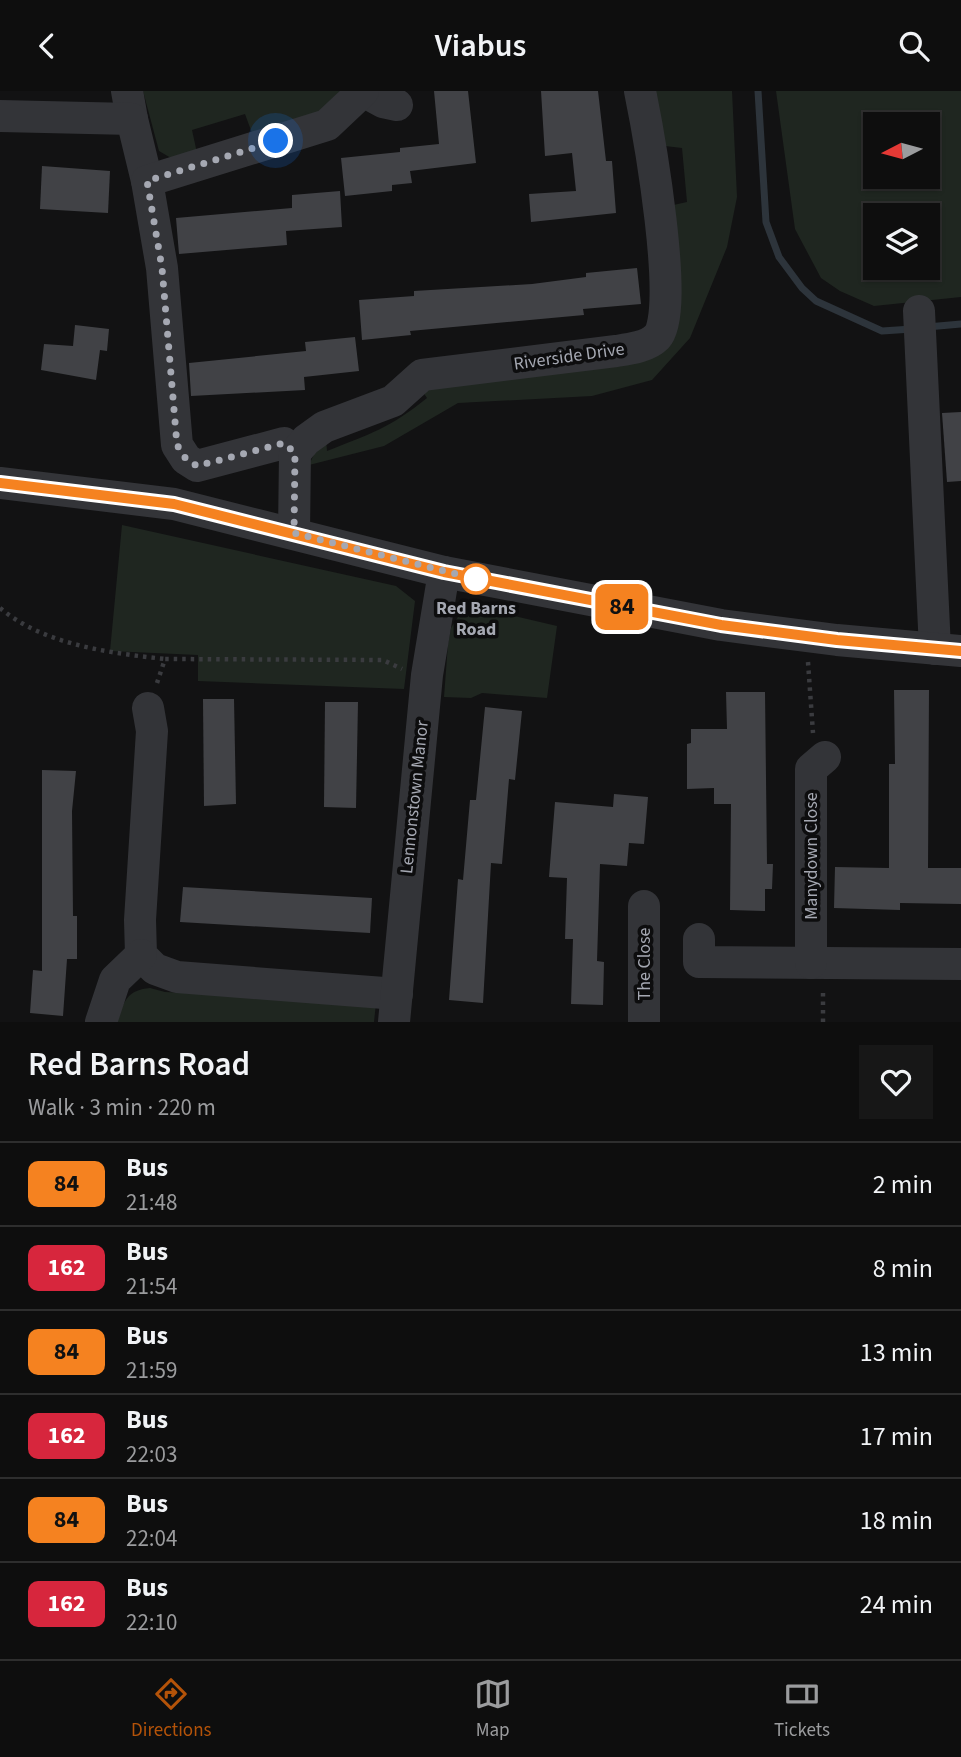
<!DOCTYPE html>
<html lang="en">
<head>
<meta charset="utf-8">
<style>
  body { margin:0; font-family:"Source Sans 3",sans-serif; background:#171717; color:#f1f3f6; height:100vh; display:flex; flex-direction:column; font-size:26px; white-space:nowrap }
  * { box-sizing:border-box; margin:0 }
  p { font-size:23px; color:#9b9c9e }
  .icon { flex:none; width:38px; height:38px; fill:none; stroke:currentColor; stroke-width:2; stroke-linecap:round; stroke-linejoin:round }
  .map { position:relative; height:931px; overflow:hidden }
  .drawer { display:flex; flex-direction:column; background:#0e0e0e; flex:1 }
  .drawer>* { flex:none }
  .badge { padding:0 14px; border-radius:10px; font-size:24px; line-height:46px }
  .needle { width:46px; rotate:264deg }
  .fabs { position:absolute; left:863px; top:21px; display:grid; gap:14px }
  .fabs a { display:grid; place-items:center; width:77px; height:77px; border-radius:0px; background:#0e0e0e; box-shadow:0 2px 5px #0004,0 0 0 2px #2e2e2e; font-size:35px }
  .you { position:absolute; width:35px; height:35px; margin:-18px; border:5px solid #fff; border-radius:50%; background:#1a73e8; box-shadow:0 0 0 10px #1a73e833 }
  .map>.badge { position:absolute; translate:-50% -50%; box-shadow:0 0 0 4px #fff }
  .round { display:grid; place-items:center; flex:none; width:74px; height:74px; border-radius:0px; background:#171717 }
  .summary { display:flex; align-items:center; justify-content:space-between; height:119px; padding:0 28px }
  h1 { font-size:33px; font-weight:600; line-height:52px }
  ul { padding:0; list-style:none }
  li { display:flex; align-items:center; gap:21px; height:84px; padding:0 28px; border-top:2px solid #2e2e2e }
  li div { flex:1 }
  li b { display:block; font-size:26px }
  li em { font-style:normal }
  li .badge { min-width:77px; font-weight:700; text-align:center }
  header { display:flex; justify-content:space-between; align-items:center; height:91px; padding:0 28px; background:#0e0e0e; font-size:32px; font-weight:600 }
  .dock { display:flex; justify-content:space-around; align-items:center; height:98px; border-top:2px solid #2e2e2e; background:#0e0e0e; font-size:19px; color:#9b9c9e }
  .dock a { display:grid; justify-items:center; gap:4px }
  .dock .active { color:#b45309 }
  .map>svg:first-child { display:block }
  .green { fill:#1f2620; fill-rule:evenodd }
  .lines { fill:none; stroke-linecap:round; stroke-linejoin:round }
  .stream { stroke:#2d343b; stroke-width:7 }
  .building { fill:#414246 }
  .path { stroke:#3a3b3f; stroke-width:4.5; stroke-dasharray:3.5 5; stroke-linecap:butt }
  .minor { stroke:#333438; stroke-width:32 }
  .line-casing { stroke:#fff; stroke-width:16 }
  .line { stroke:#f58220; stroke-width:10 }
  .walk { stroke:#a5a8b2; stroke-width:7; stroke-dasharray:0 12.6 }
  .stop-dot { fill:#fff; stroke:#f58220; stroke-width:3.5 }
  .labels { text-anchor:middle; stroke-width:7; stroke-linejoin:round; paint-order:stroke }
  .street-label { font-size:18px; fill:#a5a8b2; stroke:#0d0d0e }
  .stop-label { font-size:18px; font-weight:bold; fill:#a5a8b2; stroke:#0d0d0e }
</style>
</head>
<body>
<header><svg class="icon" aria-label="back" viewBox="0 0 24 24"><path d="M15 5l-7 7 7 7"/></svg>Viabus<svg class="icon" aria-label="search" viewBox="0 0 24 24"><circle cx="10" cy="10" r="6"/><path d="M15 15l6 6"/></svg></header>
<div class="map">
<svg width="961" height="931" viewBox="0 0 961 931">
  <rect width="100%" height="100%" fill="#121213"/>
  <g class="green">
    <path d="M143 0H340L320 23 252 42 245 23 192 39 197 62 171 67 159 60Z"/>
    <path d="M649 0H732L737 106 727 156 690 247 652 289 592 305 458 312 384 355 309 374 320 350 326 348 327 360C370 343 390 337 427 307L421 298 664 254 669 115 687 111 682 57 665 55Z"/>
    <path d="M776 0H961V206L874 215 840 200 821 187 795 138ZM875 33H928V86H875ZM875 124H928V177H875Z"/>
    <path d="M122 434 396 495 415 510 404 598 198 590V564L110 560Z"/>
    <path d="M484 518 557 535 547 607 482 602 471 607 444 606 448 553 451 537 461 521Z"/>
    <path d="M150 897 165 901 376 912 374 931H117C124 910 127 899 150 897Z"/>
  </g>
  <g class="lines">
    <g class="stream">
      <path d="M758 0 766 131 779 166 802 197 816 210 882 240 912 238"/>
      <path d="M927 236 961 233"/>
    </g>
  </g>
  <g class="building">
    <path d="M434 0H468L476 72 410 80 412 92 392 94V100L345 105 341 67 400 61V57L439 53Z"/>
    <path d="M541 0H598L606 70H612L616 122 531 131 529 103 576 100 572 62 545 65Z"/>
    <path d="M42 75 110 80 108 122 40 118Z"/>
    <path d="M340 100 342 136 286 140 287 154 179 163 176 127 292 117V104Z"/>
    <path d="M637 177 641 213 583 218 584 224 410 240 411 244 362 249 359 209 414 205V200L532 193 586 186V182Z"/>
    <path d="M75 234 109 238 107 260 100 259 96 289 41 279 44 253 73 255Z"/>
    <path d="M355 246 359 280 304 286 305 299 191 305 189 272 306 260 305 251Z"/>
    <path d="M961 321V390L947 391 942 322Z"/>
    <path d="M894 599H929L928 777H961V813L900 812V819L834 817 835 776 889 777V673H895Z"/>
    <path d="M726 601H765L767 773H773L772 798H765V820L730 819 731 713H714V697L687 698V653L691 652V638H727Z"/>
    <path d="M203 608H234L236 713 204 715Z"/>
    <path d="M325 611H358L356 717 324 716Z"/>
    <path d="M485 616 522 620 515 689 509 688 502 773 491 772 483 912 449 909 458 788 463 789 470 709H476Z"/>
    <path d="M42 679 76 680 72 720 73 825H77V868H67L63 925 30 922 33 879 42 880Z"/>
    <path d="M614 703 648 706 644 753 629 752 627 775 600 773 597 870 604 871 603 914 571 913 573 848H565L567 787 549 786 555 711 613 716Z"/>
    <path d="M183 796 372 807 370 842 180 831Z"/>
  </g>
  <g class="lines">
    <g class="path">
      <path d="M0 517C44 554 110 562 165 568"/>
      <path d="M808 571 813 642"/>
      <path d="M157 592 165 568 383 569 402 578"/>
      <path d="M823 931V897"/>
    </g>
    <g class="minor">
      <path d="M127 0 132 28"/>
      <path d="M363 0 383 11 397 14"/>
      <path d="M0 25 132 28 147 90"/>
      <path d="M919 220 935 558"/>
      <path d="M295 362 284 352 197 375 186 368 177 354 162 177 147 90 327 34 363 0"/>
      <path d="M0 392 174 413 444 481 721 534 837 549 961 560"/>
      <path d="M294 442 295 362 306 349 324 336 393 310 422 284 616 260C630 258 647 256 657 246 681 221 648 39 640 0"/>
      <path d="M148 617 152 640 140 829 141 864 155 878 177 886 397 903"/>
      <path d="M644 815V931"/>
      <path d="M699 848V871L961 873"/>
      <path d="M811 872V678L825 666"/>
      <path d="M101 931 115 889 141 864"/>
      <path d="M394 931 427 584 444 481"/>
    </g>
  </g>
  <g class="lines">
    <defs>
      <path id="line" d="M0 392 174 413 444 481 721 534 837 549 961 560"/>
    </defs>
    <use href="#line" class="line-casing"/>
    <use href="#line" class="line"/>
    <path class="walk" d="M276 50 147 90 162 177 177 354 186 368 197 375 284 352 295 362 294 442 476 488"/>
  </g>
  <circle class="stop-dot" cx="476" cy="488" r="14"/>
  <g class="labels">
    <g class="street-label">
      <text transform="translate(569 265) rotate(-8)" y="6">Riverside Drive</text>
      <text transform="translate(414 706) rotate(-84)" y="6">Lennonstown Manor</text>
      <text transform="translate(811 765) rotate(-90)" y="6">Manydown Close</text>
      <text transform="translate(644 873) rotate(-90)" y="6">The Close</text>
    </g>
    <g class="stop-label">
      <text x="476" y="523">Red Barns<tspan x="476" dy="21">Road</tspan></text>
    </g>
  </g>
</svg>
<div class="fabs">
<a><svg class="needle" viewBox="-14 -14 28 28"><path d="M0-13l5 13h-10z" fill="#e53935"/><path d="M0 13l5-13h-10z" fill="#9b9c9e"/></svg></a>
<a><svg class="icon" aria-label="layers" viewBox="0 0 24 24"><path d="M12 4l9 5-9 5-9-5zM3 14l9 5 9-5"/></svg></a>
</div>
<div class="you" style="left:276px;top:50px"></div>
<b class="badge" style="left:622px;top:516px;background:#f58220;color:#111">84</b>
</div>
<section class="drawer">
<div class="summary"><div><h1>Red Barns Road</h1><p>Walk · 3 min · 220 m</p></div><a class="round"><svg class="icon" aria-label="heart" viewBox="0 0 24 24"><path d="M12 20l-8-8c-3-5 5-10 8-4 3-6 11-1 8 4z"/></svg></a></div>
<ul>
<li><span class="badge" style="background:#f58220;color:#111">84</span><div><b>Bus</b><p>21:48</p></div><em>2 min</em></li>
<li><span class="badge" style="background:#d7263d;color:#fff">162</span><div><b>Bus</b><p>21:54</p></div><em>8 min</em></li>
<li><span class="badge" style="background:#f58220;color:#111">84</span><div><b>Bus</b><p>21:59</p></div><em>13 min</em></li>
<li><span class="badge" style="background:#d7263d;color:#fff">162</span><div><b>Bus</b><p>22:03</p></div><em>17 min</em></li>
<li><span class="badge" style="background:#f58220;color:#111">84</span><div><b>Bus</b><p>22:04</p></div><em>18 min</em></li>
<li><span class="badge" style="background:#d7263d;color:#fff">162</span><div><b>Bus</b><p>22:10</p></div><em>24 min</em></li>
</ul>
</section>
<nav class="dock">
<a class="active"><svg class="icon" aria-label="directions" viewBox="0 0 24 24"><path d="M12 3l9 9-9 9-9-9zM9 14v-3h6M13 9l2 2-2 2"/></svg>Directions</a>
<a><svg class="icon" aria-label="map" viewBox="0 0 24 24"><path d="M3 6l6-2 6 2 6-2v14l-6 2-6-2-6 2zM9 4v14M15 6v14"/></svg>Map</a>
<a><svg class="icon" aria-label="tickets" viewBox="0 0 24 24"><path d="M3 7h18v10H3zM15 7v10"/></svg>Tickets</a>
</nav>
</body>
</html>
